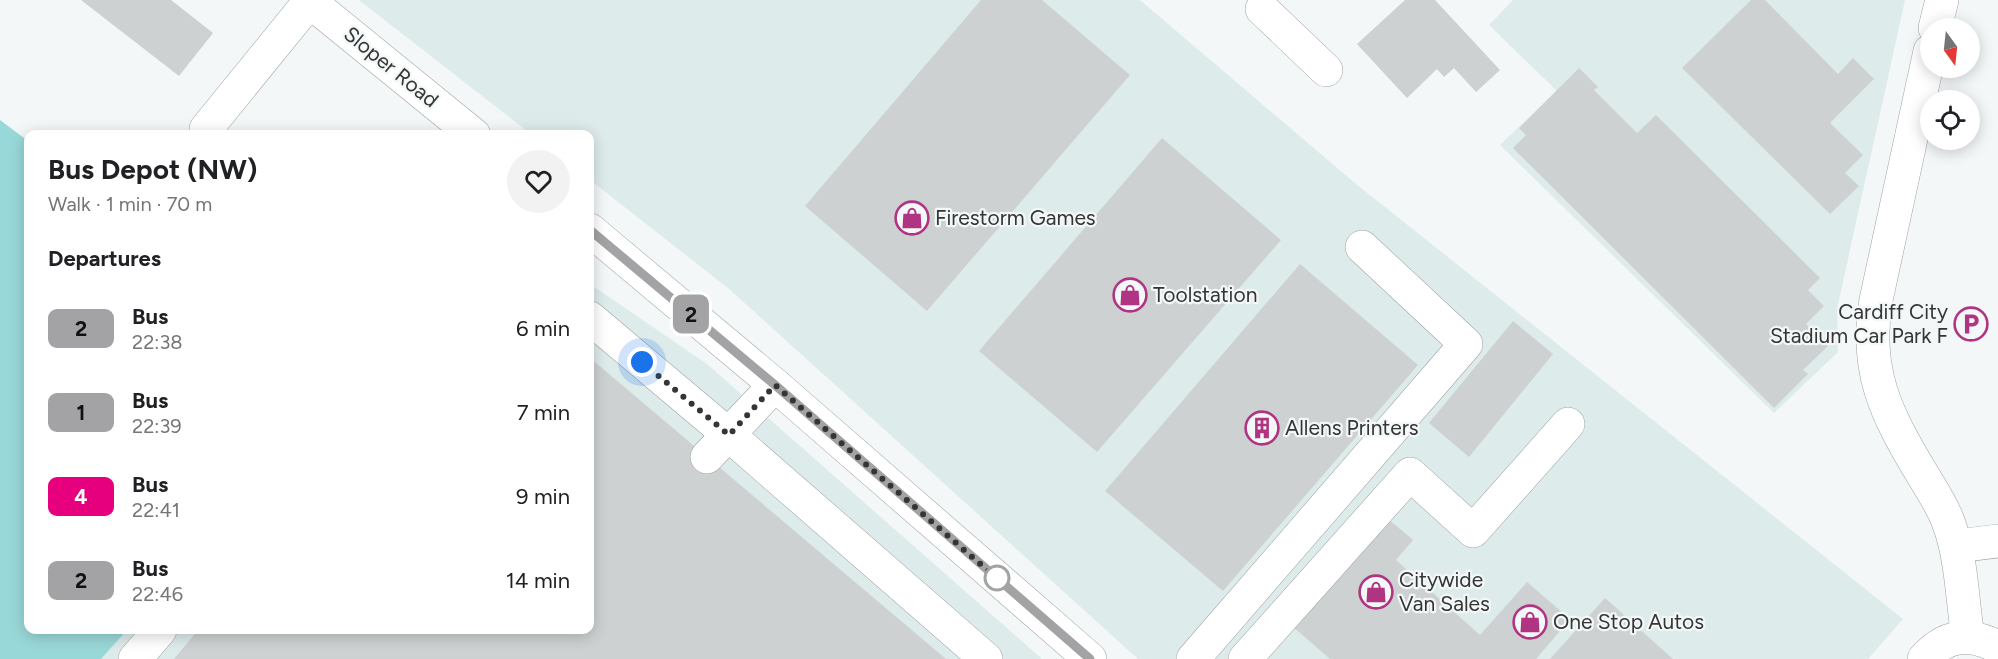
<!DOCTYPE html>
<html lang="en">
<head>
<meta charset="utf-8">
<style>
  body { margin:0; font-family:Figtree,sans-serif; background:#f2f2f2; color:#202124; height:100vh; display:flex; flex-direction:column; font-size:22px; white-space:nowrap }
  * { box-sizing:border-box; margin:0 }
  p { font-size:20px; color:#757577 }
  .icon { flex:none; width:33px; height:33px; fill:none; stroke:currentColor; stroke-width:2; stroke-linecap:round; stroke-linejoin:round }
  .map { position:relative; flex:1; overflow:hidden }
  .details { position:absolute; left:24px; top:130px; width:570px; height:504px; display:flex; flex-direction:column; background:#fff; border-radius:12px; box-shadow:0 3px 15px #0003 }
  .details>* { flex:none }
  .badge { padding:0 12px; border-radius:9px; font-size:21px; line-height:39px }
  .needle { width:39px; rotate:165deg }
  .fabs { position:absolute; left:1920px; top:18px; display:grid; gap:12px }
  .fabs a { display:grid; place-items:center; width:60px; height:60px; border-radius:50%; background:#fff; box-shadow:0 3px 15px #0003; font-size:30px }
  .you { position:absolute; width:30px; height:30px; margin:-15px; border:4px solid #fff; border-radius:50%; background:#1a73e8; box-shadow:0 0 0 9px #1a73e833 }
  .map>.badge { position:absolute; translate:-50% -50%; box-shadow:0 0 0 3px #fff }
  h2 { padding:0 24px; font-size:22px; line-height:54px }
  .round { display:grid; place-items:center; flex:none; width:63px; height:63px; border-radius:32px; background:#f2f2f2 }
  .headline { display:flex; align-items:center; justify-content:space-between; height:102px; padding:0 24px }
  h1 { font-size:28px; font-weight:700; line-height:45px }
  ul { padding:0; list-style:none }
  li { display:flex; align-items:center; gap:18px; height:84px; padding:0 24px }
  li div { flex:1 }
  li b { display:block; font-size:22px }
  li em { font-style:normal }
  li .badge { min-width:66px; font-weight:700; text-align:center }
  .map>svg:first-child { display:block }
  .built { fill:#deebeb }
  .green { fill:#99d8d8 }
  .building { fill:#cdd1d1 }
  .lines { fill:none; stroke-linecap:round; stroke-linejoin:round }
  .minor-casing { stroke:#9ea2a2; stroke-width:34 }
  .minor { stroke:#fff; stroke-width:33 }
  .line-casing { stroke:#fff; stroke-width:14 }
  .line { stroke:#a3a3a5; stroke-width:9 }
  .walk { stroke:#343535; stroke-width:6; stroke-dasharray:0 10.8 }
  .stop-dot { fill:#fff; stroke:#a3a3a5; stroke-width:3 }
  .labels { text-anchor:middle; stroke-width:4.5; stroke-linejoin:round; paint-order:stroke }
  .street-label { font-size:21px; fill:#343535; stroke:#f3f7f7 }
  .poi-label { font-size:21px; fill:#343535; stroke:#f3f7f7; text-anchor:start }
</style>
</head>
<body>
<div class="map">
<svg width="1998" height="659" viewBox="0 0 1998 659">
  <rect width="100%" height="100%" fill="#f3f7f7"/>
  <g class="built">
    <path d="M359 0H1140L1356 184 1903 619 1868 659H1138L728 288 590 180V135H532Z"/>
    <path d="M1513 0H1905L1837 309 1838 352 1774 413 1500 145 1557 91 1489 25Z"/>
    <path d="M590 284 707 364 1042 659H101L127 630H590Z"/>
  </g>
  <path class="green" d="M0 120 28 141V630H127L101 659H0Z"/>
  <g class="building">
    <path d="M81 0H171L213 33 179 76Z"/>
    <path d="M981 0H1042L1130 75 927 311 805 206Z"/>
    <path d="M1405 0H1435L1500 70 1476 92 1454 68 1444 77 1437 69 1407 98 1357 44Z"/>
    <path d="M1751 0H1765L1838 74 1853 58 1874 79 1830 123 1863 155 1845 173 1859 186 1830 214 1682 68Z"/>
    <path d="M1579 68 1598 87 1594 90 1637 133 1656 115 1820 278 1808 290 1824 306 1806 324 1828 346 1803 370 1808 374 1774 408 1513 148 1526 135 1519 128Z"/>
    <path d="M1162 138 1281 240 1097 452 979 351Z"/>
    <path d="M1300 264 1418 365 1223 591 1105 491Z"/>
    <path d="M1513 321 1553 354 1469 457 1429 423Z"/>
    <path d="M590 358 946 659H174L198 630H590Z"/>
    <path d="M1387 518 1413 540 1396 560 1480 635 1527 582 1570 619 1536 659H1330L1292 626Z"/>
    <path d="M1605 598 1673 659H1550Z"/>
  </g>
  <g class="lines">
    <defs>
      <g id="minor">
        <path d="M308 0 474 135"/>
        <path d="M1262 9 1326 70"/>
        <path d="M1935 28 1942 0"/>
        <path d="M1930 51 1876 300C1864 370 1886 414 1921 472 1931 489 1943 506 1949 524 1962 560 1962 600 1968 637"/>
        <path d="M206 129 310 1"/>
        <path d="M590 230 775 385 1090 659"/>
        <path d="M590 318 729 435 986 659"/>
        <path d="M707 457 775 385"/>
        <path d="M1957 546 1998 541"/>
        <path d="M135 659 160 630"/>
        <path d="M1193 659 1466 344 1362 247"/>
        <path d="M1245 659 1410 474 1473 531 1568 424"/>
        <path d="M1924 659C1946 634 1969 632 1998 647"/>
      </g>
    </defs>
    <use href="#minor" class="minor-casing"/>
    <use href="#minor" class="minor"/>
  </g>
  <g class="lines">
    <defs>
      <path id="line" d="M590 230 775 385 1090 659"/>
    </defs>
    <use href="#line" class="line-casing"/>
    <use href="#line" class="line"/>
    <path class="walk" d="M642 362 729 435 775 385 1002 583 997 578"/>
  </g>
  <defs>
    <symbol id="shop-ring" viewBox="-11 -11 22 22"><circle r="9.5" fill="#f3f7f7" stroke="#b13483" stroke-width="1.5"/><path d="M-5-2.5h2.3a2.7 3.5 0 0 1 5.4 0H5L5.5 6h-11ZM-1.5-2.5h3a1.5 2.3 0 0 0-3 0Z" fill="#b13483"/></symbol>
    <symbol id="parking-ring" viewBox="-11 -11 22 22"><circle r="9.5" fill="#f3f7f7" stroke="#b13483" stroke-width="1.5"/><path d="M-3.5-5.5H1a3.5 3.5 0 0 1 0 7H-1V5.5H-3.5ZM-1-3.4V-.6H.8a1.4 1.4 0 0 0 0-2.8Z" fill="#b13483"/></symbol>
    <symbol id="building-ring" viewBox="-11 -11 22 22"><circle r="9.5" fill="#f3f7f7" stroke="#b13483" stroke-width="1.5"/><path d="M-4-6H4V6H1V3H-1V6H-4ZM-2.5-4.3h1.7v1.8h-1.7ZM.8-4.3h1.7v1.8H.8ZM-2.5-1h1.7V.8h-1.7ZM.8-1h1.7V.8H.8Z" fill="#b13483"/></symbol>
  </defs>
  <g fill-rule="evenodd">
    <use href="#shop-ring" x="893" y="199" width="38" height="38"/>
    <use href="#shop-ring" x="1111" y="276" width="38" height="38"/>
    <use href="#parking-ring" x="1952" y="305" width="38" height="38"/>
    <use href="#building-ring" x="1243" y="409" width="38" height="38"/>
    <use href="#shop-ring" x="1357" y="573" width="38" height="38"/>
    <use href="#shop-ring" x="1511" y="603" width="38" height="38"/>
  </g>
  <circle class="stop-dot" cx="997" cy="578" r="12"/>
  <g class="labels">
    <g class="street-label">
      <text transform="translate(391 67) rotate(39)" y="7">Sloper Road</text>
    </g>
    <g class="poi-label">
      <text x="935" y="225">Firestorm Games</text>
      <text x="1153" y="302">Toolstation</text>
      <text x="1948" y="319" text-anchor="end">Cardiff City<tspan x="1948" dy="24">Stadium Car Park F</tspan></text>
      <text x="1285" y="435">Allens Printers</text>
      <text x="1399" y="587">Citywide<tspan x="1399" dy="24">Van Sales</tspan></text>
      <text x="1553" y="629">One Stop Autos</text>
    </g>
  </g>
</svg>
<div class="fabs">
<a><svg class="needle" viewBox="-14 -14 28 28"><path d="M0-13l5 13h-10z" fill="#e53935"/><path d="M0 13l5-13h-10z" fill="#757577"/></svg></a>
<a><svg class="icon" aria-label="locate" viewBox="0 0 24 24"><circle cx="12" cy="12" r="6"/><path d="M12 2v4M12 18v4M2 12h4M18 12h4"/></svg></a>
</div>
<div class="you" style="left:642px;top:362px"></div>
<b class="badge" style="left:691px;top:314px;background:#a3a3a5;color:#111">2</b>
<section class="details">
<div class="headline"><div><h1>Bus Depot (NW)</h1><p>Walk · 1 min · 70 m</p></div><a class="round"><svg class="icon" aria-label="heart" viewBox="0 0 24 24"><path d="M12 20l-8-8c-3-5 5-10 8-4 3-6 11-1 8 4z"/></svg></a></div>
<h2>Departures</h2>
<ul>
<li><span class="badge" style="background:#a3a3a5;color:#111">2</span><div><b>Bus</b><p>22:38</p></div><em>6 min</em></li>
<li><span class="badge" style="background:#a3a3a5;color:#111">1</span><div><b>Bus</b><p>22:39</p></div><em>7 min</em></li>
<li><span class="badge" style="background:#e6007e;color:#fff">4</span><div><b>Bus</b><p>22:41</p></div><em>9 min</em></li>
<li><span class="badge" style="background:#a3a3a5;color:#111">2</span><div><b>Bus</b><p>22:46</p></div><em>14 min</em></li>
</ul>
</section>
</div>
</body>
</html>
